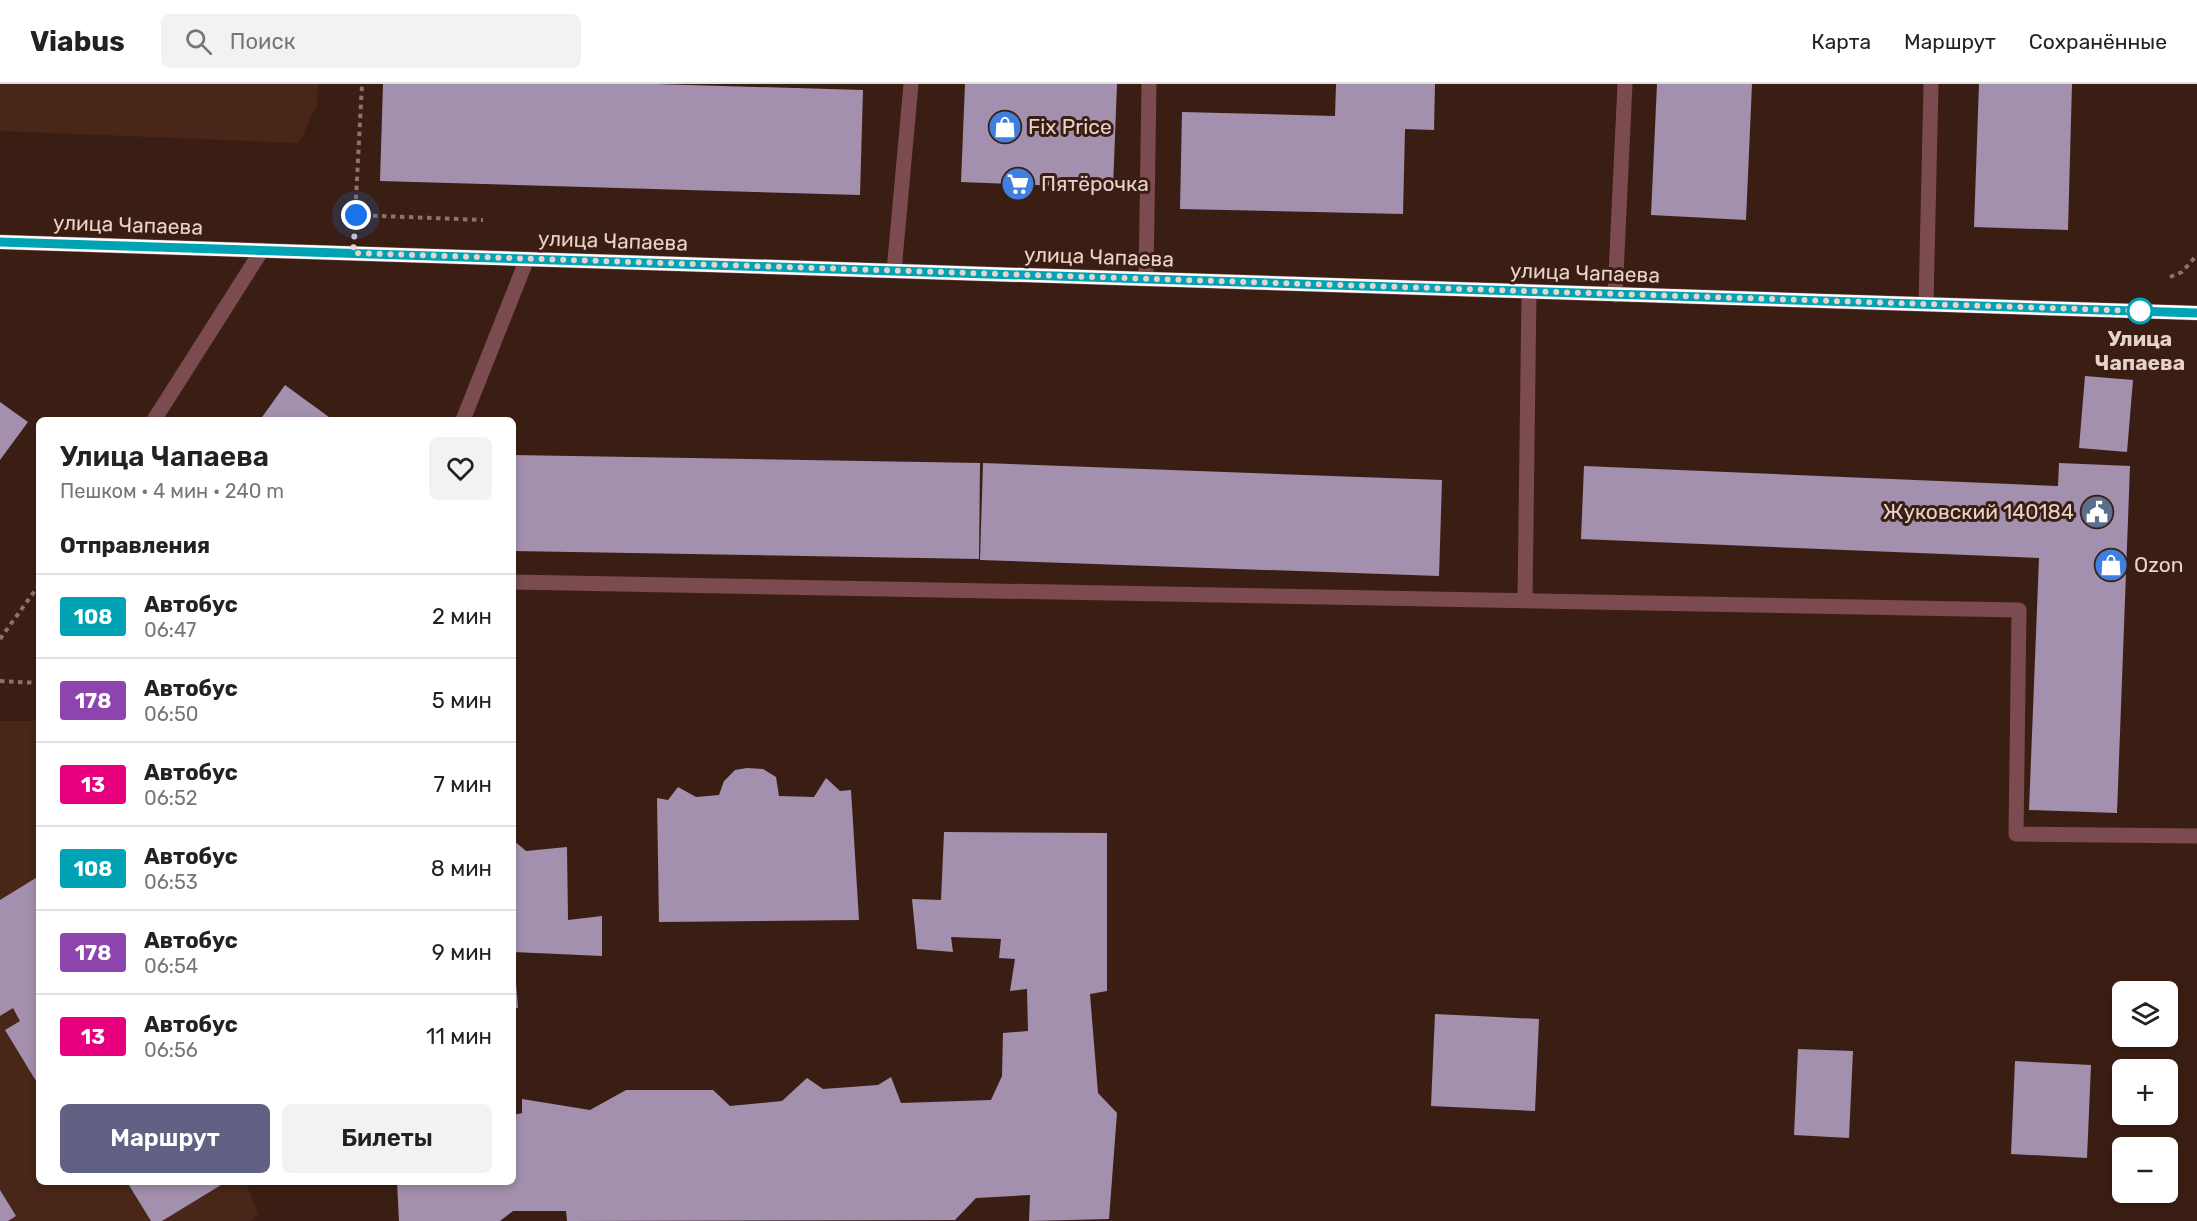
<!DOCTYPE html>
<html lang="ru">
<head>
<meta charset="utf-8">
<style>
  body { margin:0; font-family:Rubik,sans-serif; background:#f2f2f2; color:#222; height:100vh; display:flex; flex-direction:column; font-size:22px; white-space:nowrap }
  * { box-sizing:border-box; margin:0 }
  p { font-size:20px; color:#767676 }
  .icon { flex:none; width:33px; height:33px; fill:none; stroke:currentColor; stroke-width:2; stroke-linecap:round; stroke-linejoin:round }
  .map { position:relative; flex:1; overflow:hidden }
  .details { position:absolute; left:36px; top:333px; width:480px; height:768px; display:flex; flex-direction:column; background:#fff; border-radius:9px; box-shadow:0 3px 9px #0003 }
  .details>* { flex:none }
  .badge { padding:0 12px; border-radius:4px; font-size:21px; line-height:39px }
  .tools { position:absolute; left:2112px; top:897px; display:grid; gap:12px }
  .tools a { display:grid; place-items:center; width:66px; height:66px; border-radius:9px; background:#fff; box-shadow:0 3px 9px #0003; font-size:30px }
  .you { position:absolute; width:30px; height:30px; margin:-15px; border:4px solid #fff; border-radius:50%; background:#1a73e8; box-shadow:0 0 0 9px #1a73e833 }
  .map>.badge { position:absolute; translate:-50% -50%; box-shadow:0 0 0 3px #fff }
  h2 { padding:0 24px; font-size:22px; line-height:54px }
  .round { display:grid; place-items:center; flex:none; width:63px; height:63px; border-radius:9px; background:#f2f2f2 }
  .headline { display:flex; align-items:center; justify-content:space-between; height:102px; padding:0 24px }
  h1 { font-size:28px; font-weight:600; line-height:45px }
  .button { display:flex; gap:12px; margin-top:auto; padding:12px 24px }
  .button a { flex:1; height:69px; border-radius:9px; background:#616183; color:#fff; font-size:24px; font-weight:600; line-height:69px; text-align:center }
  .button a+a { background:#f2f2f2; color:#222 }
  ul { padding:0; list-style:none }
  li { display:flex; align-items:center; gap:18px; height:84px; padding:0 24px; border-top:2px solid #e0e0e0 }
  li div { flex:1 }
  li b { display:block; font-size:22px }
  li em { font-style:normal }
  li .badge { min-width:66px; font-weight:700; text-align:center }
  header { display:flex; align-items:center; gap:36px; box-sizing:border-box; height:84px; padding:0 30px; background:#fff; border-bottom:2px solid #e0e0e0 }
  header strong { font-size:28px }
  nav { display:flex; gap:33px; margin-inline-start:auto; font-size:21px }
  .search { width:420px; height:54px; background:#f2f2f2; display:flex; align-items:center; gap:15px; box-sizing:border-box; padding:0 21px; border-radius:9px; color:#767676; font-size:22px }
  .map>svg:first-child { display:block }
  .built { fill:#482618 }
  .building { fill:#a390ae }
  .lines { fill:none; stroke-linecap:round; stroke-linejoin:round }
  .path { stroke:#8c736a; stroke-width:4; stroke-dasharray:4.5 4.5; stroke-linecap:butt }
  .lane { stroke:#7b4b4f; stroke-width:15 }
  .street { stroke:#7b4b4f; stroke-width:15 }
  .line-casing { stroke:#fff; stroke-width:14 }
  .line { stroke:#00a3b4; stroke-width:9 }
  .walk { stroke:#e7d3cc; stroke-width:6; stroke-dasharray:0 10.8 }
  .stop-dot { fill:#fff; stroke:#00a3b4; stroke-width:3 }
  .labels { text-anchor:middle; stroke-width:6; stroke-linejoin:round; paint-order:stroke }
  .poi-label { font-size:21px; fill:#e7d3cc; stroke:#3b1e13; text-anchor:start }
  .street-label { font-size:21px; fill:#e7d3cc; stroke:#3b1e13 }
  .stop-label { font-size:21px; font-weight:bold; fill:#e7d3cc; stroke:#3b1e13 }
</style>
</head>
<body>
<header>
<strong>Viabus</strong>
<div class="search"><svg class="icon" aria-label="search" viewBox="0 0 24 24"><circle cx="10" cy="10" r="6"/><path d="M15 15l6 6"/></svg>Поиск</div>
<nav><a>Карта</a><a>Маршрут</a><a>Сохранённые</a></nav>
</header>
<div class="map">
<svg width="2197" height="1137" viewBox="0 0 2197 1137">
  <rect width="100%" height="100%" fill="#3b1e13"/>
  <g class="built">
    <path d="M0 0H318L317 21 299 59 0 47Z"/>
    <path d="M0 637H39V1098H246L258 1131 250 1137H0Z"/>
  </g>
  <g class="building">
    <path d="M383 0H655L863 6 860 111 380 97Z"/>
    <path d="M965 0H1117L1113 104 961 98Z"/>
    <path d="M1336 0H1435L1434 46 1405 45 1403 130 1180 125 1182 28 1335 32Z"/>
    <path d="M1657 0H1752L1746 136 1651 131Z"/>
    <path d="M1979 0H2072L2068 146 1974 143Z"/>
    <path d="M2085 292 2133 296 2127 368 2079 364Z"/>
    <path d="M285 301 333 336H260Z"/>
    <path d="M0 318 28 338 0 376Z"/>
    <path d="M513 371 980 379 979 475 513 467Z"/>
    <path d="M983 379 1442 396 1439 492 980 476Z"/>
    <path d="M2059 379 2130 382 2117 729 2029 726 2039 474 1581 455 1584 382 2058 402Z"/>
    <path d="M747 684 763 685 776 693 779 712 814 713 826 694 840 707 851 706 859 836 659 838 657 714 668 716 678 703 696 713 719 711 724 697 735 686Z"/>
    <path d="M944 748 1107 749V907L1090 910 1098 1009 1117 1029 1109 1135 1029 1137 1030 1111 976 1114 955 1136 567 1137 566 1127H513L500 1137H399L397 1098H513V1031L522 1029V1015L590 1026 626 1006H713L730 1022 782 1017 807 994 823 1005 878 1001 891 993 901 1019 991 1016 1002 992 1003 949 1028 947 1027 905 1010 907 1015 875 999 874 1001 855 951 853 953 868 917 865 912 815 941 816Z"/>
    <path d="M513 756 526 767 567 763 568 836 602 832V872L513 868Z"/>
    <path d="M39 792V1002L5 946 20 937 13 924 0 932V816Z"/>
    <path d="M513 886H515L518 924H513Z"/>
    <path d="M1435 930 1539 935 1535 1027 1431 1022Z"/>
    <path d="M1798 965 1853 967 1849 1054 1794 1051Z"/>
    <path d="M2015 977 2091 981 2087 1074 2011 1070Z"/>
    <path d="M127 1098H226L162 1137H151Z"/>
    <path d="M0 1106 16 1132 8 1137H0Z"/>
  </g>
  <g class="lines">
    <g class="path">
      <path d="M355 131 483 136"/>
      <path d="M355 133 362 0"/>
      <path d="M2170 193 2182 188 2197 171"/>
      <path d="M0 555 39 501"/>
      <path d="M0 597 39 599"/>
    </g>
    <g class="lane">
      <path d="M894 187 911 0"/>
      <path d="M1146 195 1149 0"/>
      <path d="M1615 211 1625 0"/>
      <path d="M1926 220 1931 0"/>
      <path d="M154 336 262 166"/>
      <path d="M463 336 527 175"/>
      <path d="M513 498 2019 526 2016 750 2197 752"/>
      <path d="M1525 516 1529 208"/>
    </g>
    <path class="street" d="M0 158 2197 229"/>
  </g>
  <g class="lines">
    <defs>
      <path id="line" d="M0 158 2197 229"/>
    </defs>
    <use href="#line" class="line-casing"/>
    <use href="#line" class="line"/>
    <path class="walk" d="M356 131 353 169 2140 227"/>
  </g>
  <defs>
    <symbol id="shop-disc" viewBox="-11 -11 22 22"><circle r="9.5" fill="#3f7fe0" stroke="#3b1e13"/><path d="M-5-2.5h2.3a2.7 3.5 0 0 1 5.4 0H5L5.5 6h-11ZM-1.5-2.5h3a1.5 2.3 0 0 0-3 0Z" fill="#fff"/></symbol>
    <symbol id="supermarket-disc" viewBox="-11 -11 22 22"><circle r="9.5" fill="#3f7fe0" stroke="#3b1e13"/><path d="M-6-5.5h2.5l.6 2H6L4.5 2H-2.5L-4.4-4H-6ZM-1.5 3.2a1.3 1.3 0 1 0 .1 0ZM3 3.2a1.3 1.3 0 1 0 .1 0Z" fill="#fff"/></symbol>
    <symbol id="civic-disc" viewBox="-11 -11 22 22"><circle r="9.5" fill="#5c6f8a" stroke="#3b1e13"/><path d="M-.6-6.5H3V-4.5H.6V-3L4-1V1h2V6H-6V1h2V-1L-.6-3ZM-1.2 2.5V6h2.4V2.5Z" fill="#fff"/></symbol>
  </defs>
  <g fill-rule="evenodd">
    <use href="#shop-disc" x="986" y="24" width="38" height="38"/>
    <use href="#supermarket-disc" x="999" y="81" width="38" height="38"/>
    <use href="#civic-disc" x="2078" y="409" width="38" height="38"/>
    <use href="#shop-disc" x="2092" y="462" width="38" height="38"/>
  </g>
  <circle class="stop-dot" cx="2140" cy="227" r="12"/>
  <g class="labels">
    <g class="poi-label">
      <text x="1028" y="50">Fix Price</text>
      <text x="1041" y="107">Пятёрочка</text>
      <text x="2074" y="435" text-anchor="end">Жуковский 140184</text>
      <text x="2134" y="488">Ozon</text>
    </g>
    <g class="street-label">
      <text transform="translate(128 141) rotate(2)" y="7">улица Чапаева</text>
      <text transform="translate(613 157) rotate(2)" y="7">улица Чапаева</text>
      <text transform="translate(1099 173) rotate(2)" y="7">улица Чапаева</text>
      <text transform="translate(1585 189) rotate(2)" y="7">улица Чапаева</text>
    </g>
    <g class="stop-label">
      <text x="2140" y="262">Улица<tspan x="2140" dy="24">Чапаева</tspan></text>
    </g>
  </g>
</svg>
<div class="tools">
<a><svg class="icon" aria-label="layers" viewBox="0 0 24 24"><path d="M12 4l9 5-9 5-9-5zM3 14l9 5 9-5"/></svg></a>
<a>+</a>
<a>−</a>
</div>
<div class="you" style="left:356px;top:131px"></div>
<section class="details">
<div class="headline"><div><h1>Улица Чапаева</h1><p>Пешком · 4 мин · 240 m</p></div><a class="round"><svg class="icon" aria-label="heart" viewBox="0 0 24 24"><path d="M12 20l-8-8c-3-5 5-10 8-4 3-6 11-1 8 4z"/></svg></a></div>
<h2>Отправления</h2>
<ul>
<li><span class="badge" style="background:#00a3b4;color:#fff">108</span><div><b>Автобус</b><p>06:47</p></div><em>2 мин</em></li>
<li><span class="badge" style="background:#8e44ad;color:#fff">178</span><div><b>Автобус</b><p>06:50</p></div><em>5 мин</em></li>
<li><span class="badge" style="background:#e6007e;color:#fff">13</span><div><b>Автобус</b><p>06:52</p></div><em>7 мин</em></li>
<li><span class="badge" style="background:#00a3b4;color:#fff">108</span><div><b>Автобус</b><p>06:53</p></div><em>8 мин</em></li>
<li><span class="badge" style="background:#8e44ad;color:#fff">178</span><div><b>Автобус</b><p>06:54</p></div><em>9 мин</em></li>
<li><span class="badge" style="background:#e6007e;color:#fff">13</span><div><b>Автобус</b><p>06:56</p></div><em>11 мин</em></li>
</ul>
<div class="button"><a>Маршрут</a><a>Билеты</a></div>
</section>
</div>
</body>
</html>
